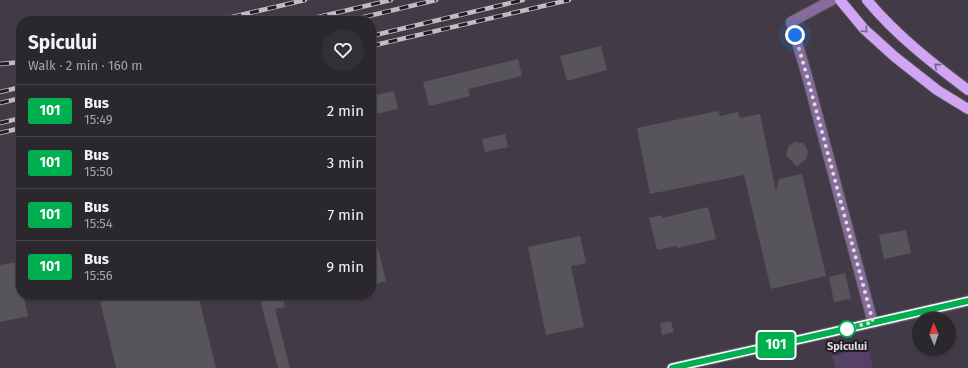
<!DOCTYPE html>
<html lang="en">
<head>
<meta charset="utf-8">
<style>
  body { margin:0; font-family:"Fira Sans",sans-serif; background:#323034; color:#f1f3f6; height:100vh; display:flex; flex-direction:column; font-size:15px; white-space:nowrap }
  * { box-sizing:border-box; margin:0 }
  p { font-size:13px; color:#a5a6a9 }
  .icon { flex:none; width:22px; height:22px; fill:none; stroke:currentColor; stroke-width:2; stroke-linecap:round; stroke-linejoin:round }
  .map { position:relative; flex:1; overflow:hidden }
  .panel { position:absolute; left:16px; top:16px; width:360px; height:284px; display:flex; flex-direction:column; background:#2a282c; border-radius:16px; box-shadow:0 1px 3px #0004,0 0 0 1px #464448 }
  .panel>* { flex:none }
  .badge { padding:0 8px; border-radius:3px; font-size:14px; line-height:26px }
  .needle { width:26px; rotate:358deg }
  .tools { position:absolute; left:912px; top:312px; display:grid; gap:8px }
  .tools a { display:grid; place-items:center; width:44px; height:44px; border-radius:50%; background:#2a282c; box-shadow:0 1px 3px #0004,0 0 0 1px #464448; font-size:20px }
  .you { position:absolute; width:20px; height:20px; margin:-10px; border:3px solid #fff; border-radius:50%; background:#1a73e8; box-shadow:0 0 0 6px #1a73e833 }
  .map>.badge { position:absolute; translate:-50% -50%; box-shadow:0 0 0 2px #fff }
  .round { display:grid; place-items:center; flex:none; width:42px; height:42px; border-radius:21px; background:#323034 }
  .summary { display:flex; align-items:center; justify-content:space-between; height:68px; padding:0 12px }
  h1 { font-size:19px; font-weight:700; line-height:30px }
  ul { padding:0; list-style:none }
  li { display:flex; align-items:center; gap:12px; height:52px; padding:0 12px; border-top:1px solid #464448 }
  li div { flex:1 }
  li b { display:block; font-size:15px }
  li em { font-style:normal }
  li .badge { min-width:44px; font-weight:700; text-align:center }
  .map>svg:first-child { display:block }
  .built { fill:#423b47; fill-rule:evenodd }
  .green { fill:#554066 }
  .building { fill:#58545c }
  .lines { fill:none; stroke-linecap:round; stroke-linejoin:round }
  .minor-casing { stroke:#565359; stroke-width:12 }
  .major-casing { stroke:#565359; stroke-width:12 }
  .minor { stroke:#876c9b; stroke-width:10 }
  .major { stroke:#d1a5f3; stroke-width:10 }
  .rail-casing { stroke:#c0bdc2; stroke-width:4.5 }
  .rail { stroke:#1f1d20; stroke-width:3; stroke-dasharray:9; stroke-linecap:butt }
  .oneway { stroke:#78618a }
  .line-casing { stroke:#fff; stroke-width:9 }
  .line { stroke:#00b050; stroke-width:6 }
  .walk { stroke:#dfdde1; stroke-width:4; stroke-dasharray:0 7.2 }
  .stop-dot { fill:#fff; stroke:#00b050; stroke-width:2 }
  .labels { text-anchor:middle; stroke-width:4; stroke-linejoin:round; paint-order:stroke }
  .stop-label { font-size:11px; font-weight:bold; fill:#dfdde1; stroke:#1f1d20 }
</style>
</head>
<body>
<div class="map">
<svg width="968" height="368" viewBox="0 0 968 368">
  <rect width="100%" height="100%" fill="#38353b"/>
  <path class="built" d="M0 0H968V368H0ZM21 21H371V295H21ZM919 319H949V349H919Z"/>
  <path class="green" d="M868 347 873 368H835L832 356Z"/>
  <g class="building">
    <path d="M601 46 607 70 567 81 560 56Z"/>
    <path d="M518 59 522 76 468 89 470 96 429 106 423 82Z"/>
    <path d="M394 91 398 109 371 115V96Z"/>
    <path d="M718 111 720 116 738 112 740 118 760 114 776 192 779 179 802 174 826 276 771 289 744 175 650 194 637 128Z"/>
    <path d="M505 134 508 147 485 152 482 139Z"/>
    <path d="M795 142 802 143 805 145 808 152 806 159 797 167 786 155 788 148 790 145Z"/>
    <path d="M708 207 716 239 677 248V246L657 250 649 218 662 215V218Z"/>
    <path d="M906 230 911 253 884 259 879 235Z"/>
    <path d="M580 236 586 263 571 266 584 327 546 335 528 247Z"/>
    <path d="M375 237 386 281 371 285V238Z"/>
    <path d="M17 262 21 283V295H23L28 316 0 322V265Z"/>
    <path d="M845 273 851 299 834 302 829 277Z"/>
    <path d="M122 295H198L216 368H116L100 300Z"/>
    <path d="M259 295H282L285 307 275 309 290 368H278Z"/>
    <path d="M671 321 674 332 662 335 660 323Z"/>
  </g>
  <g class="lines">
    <defs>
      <g id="minor">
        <path d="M832 0 791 22 807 76 873 323"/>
        <path d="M672 368 806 338 968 301"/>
      </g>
      <g id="major">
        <path d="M840 0 864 29 895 57 937 90 968 109"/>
        <path d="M867 0C896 35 932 63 968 90"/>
      </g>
    </defs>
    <use href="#minor" class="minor-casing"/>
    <use href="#major" class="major-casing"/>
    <use href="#minor" class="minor"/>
    <use href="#major" class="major"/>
    <defs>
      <g id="rail">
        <path d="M215 21 305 0"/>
        <path d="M301 21 391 0"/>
        <path d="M347 21 436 0"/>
        <path d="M371 36 523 0"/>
        <path d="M371 46 569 0"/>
        <path d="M0 64 21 62"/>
        <path d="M0 92 21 87"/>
        <path d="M0 103 21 98"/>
        <path d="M0 123 21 118"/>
        <path d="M0 133 21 128"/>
      </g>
    </defs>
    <use href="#rail" class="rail-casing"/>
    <use href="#rail" class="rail"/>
  </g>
  <defs><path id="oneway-chevron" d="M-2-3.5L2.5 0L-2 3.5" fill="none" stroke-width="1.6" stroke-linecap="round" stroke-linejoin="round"/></defs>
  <g class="oneway">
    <use href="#oneway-chevron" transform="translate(865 30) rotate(45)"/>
    <use href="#oneway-chevron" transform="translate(937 66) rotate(-140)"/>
  </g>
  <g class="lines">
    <defs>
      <path id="line" d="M672 368 806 338 968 301"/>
    </defs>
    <use href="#line" class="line-casing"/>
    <use href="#line" class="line"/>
    <path class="walk" d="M795 35 807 76 873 322 845 329H847"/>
  </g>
  <circle class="stop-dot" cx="847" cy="329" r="8"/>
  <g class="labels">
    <g class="stop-label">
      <text x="847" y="350">Spicului</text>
    </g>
  </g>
</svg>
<div class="tools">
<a><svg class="needle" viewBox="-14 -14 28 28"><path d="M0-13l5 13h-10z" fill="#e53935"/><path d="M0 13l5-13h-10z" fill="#a5a6a9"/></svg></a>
</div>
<div class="you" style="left:795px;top:35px"></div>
<b class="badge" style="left:776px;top:345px;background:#00b050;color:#fff">101</b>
<section class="panel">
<div class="summary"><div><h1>Spicului</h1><p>Walk · 2 min · 160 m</p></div><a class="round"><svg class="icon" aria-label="heart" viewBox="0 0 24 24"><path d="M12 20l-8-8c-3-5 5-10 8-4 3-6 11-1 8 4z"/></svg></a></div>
<ul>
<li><span class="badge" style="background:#00b050;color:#fff">101</span><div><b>Bus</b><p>15:49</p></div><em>2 min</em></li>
<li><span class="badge" style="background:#00b050;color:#fff">101</span><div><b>Bus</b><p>15:50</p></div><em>3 min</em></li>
<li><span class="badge" style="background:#00b050;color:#fff">101</span><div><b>Bus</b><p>15:54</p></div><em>7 min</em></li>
<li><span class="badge" style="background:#00b050;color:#fff">101</span><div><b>Bus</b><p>15:56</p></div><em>9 min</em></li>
</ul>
</section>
</div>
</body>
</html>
